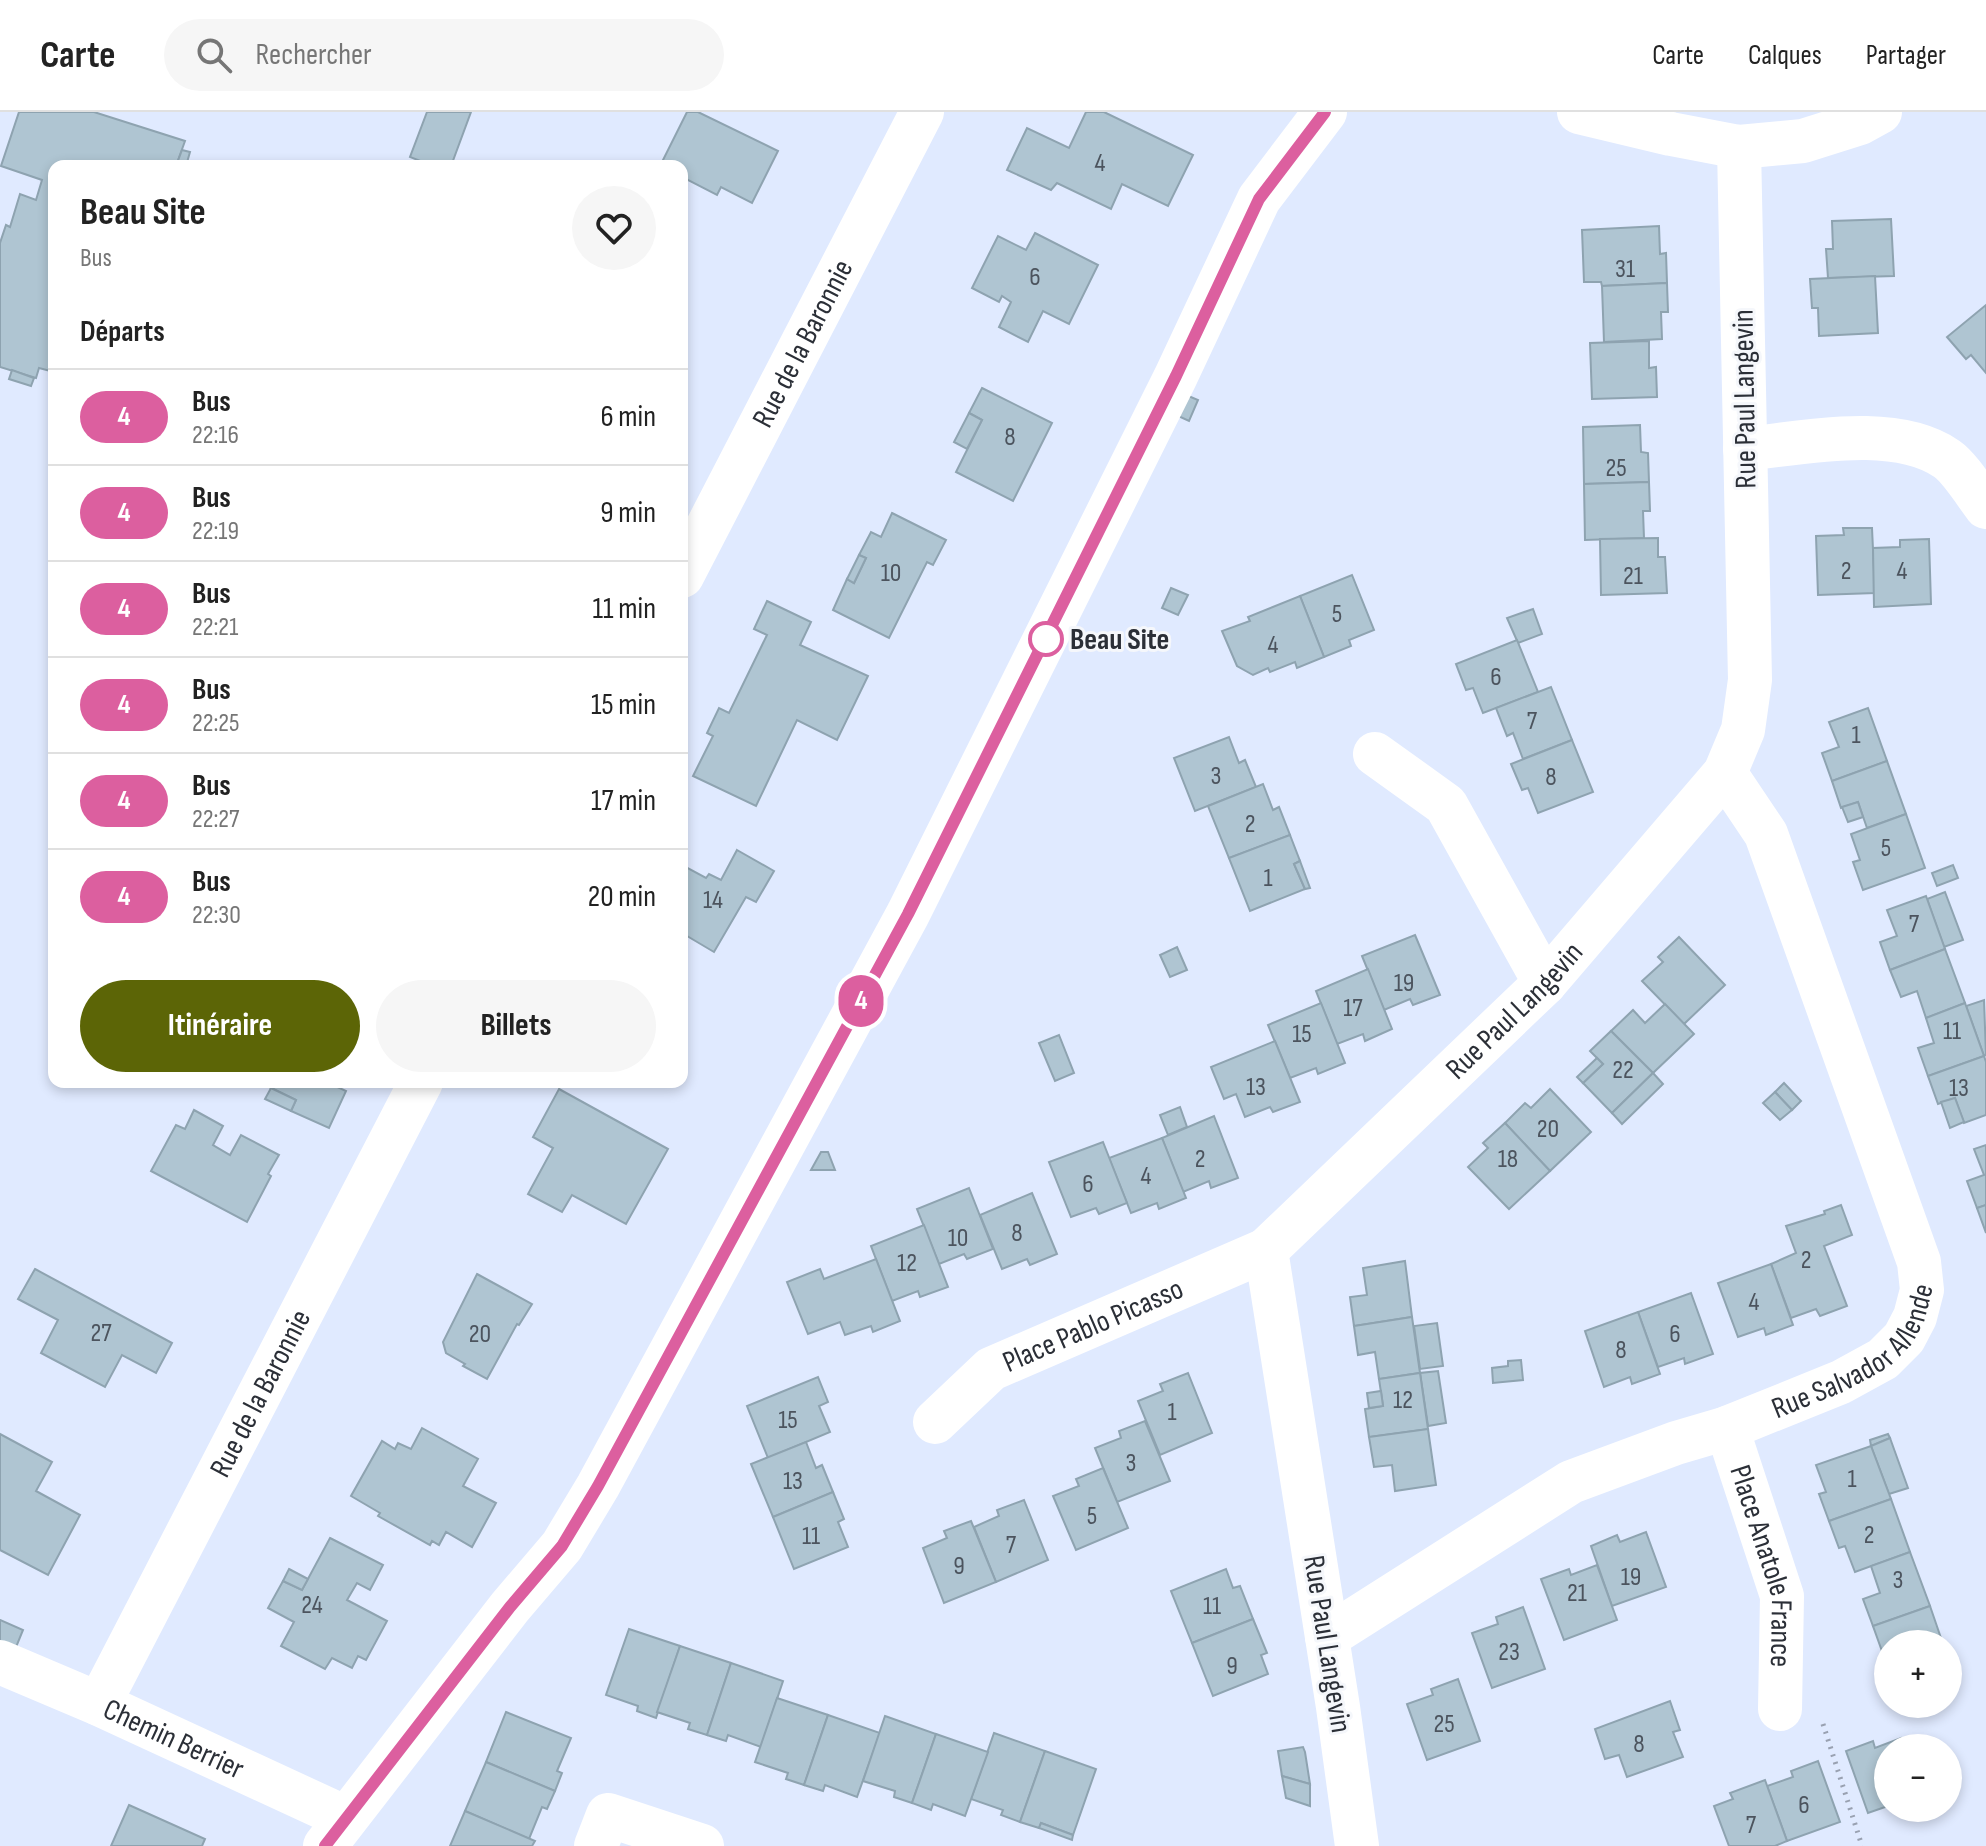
<!DOCTYPE html>
<html lang="fr">
<head>
<meta charset="utf-8">
<style>
  body { margin:0; font-family:"Sofia Sans Condensed",sans-serif; background:#f6f6f6; color:#222; height:100vh; display:flex; flex-direction:column; font-size:30px; white-space:nowrap }
  * { box-sizing:border-box; margin:0 }
  p { font-size:26px; color:#767676 }
  .icon { flex:none; width:44px; height:44px; fill:none; stroke:currentColor; stroke-width:2; stroke-linecap:round; stroke-linejoin:round }
  .map { position:relative; flex:1; overflow:hidden }
  .panel { position:absolute; left:48px; top:48px; width:640px; height:928px; display:flex; flex-direction:column; background:#fff; border-radius:16px; box-shadow:0 4px 12px #0003 }
  .panel>* { flex:none }
  .badge { padding:0 16px; border-radius:26px; font-size:28px; line-height:52px }
  .buttons { position:absolute; left:1874px; top:1518px; display:grid; gap:16px }
  .buttons a { display:grid; place-items:center; width:88px; height:88px; border-radius:50%; background:#fff; box-shadow:0 4px 12px #0003; font-size:40px }
  .map>.badge { position:absolute; translate:-50% -50%; box-shadow:0 0 0 4px #fff }
  h2 { padding:0 32px; font-size:30px; line-height:72px }
  .round { display:grid; place-items:center; flex:none; width:84px; height:84px; border-radius:42px; background:#f6f6f6 }
  .summary { display:flex; align-items:center; justify-content:space-between; height:136px; padding:0 32px }
  h1 { font-size:38px; font-weight:700; line-height:60px }
  .button { display:flex; gap:16px; margin-top:auto; padding:16px 32px }
  .button a { flex:1; height:92px; border-radius:48px; background:#5c6506; color:#fff; font-size:32px; font-weight:700; line-height:92px; text-align:center }
  .button a+a { background:#f6f6f6; color:#222 }
  ul { padding:0; list-style:none }
  li { display:flex; align-items:center; gap:24px; height:96px; padding:0 32px; border-top:2px solid #e0e0e0 }
  li div { flex:1 }
  li b { display:block; font-size:30px }
  li em { font-style:normal }
  li .badge { min-width:88px; font-weight:700; text-align:center }
  header { display:flex; align-items:center; gap:48px; box-sizing:border-box; height:112px; padding:0 40px; background:#fff; border-bottom:2px solid #e0e0e0 }
  header strong { font-size:38px }
  nav { display:flex; gap:44px; margin-inline-start:auto; font-size:28px }
  .search { width:560px; height:72px; background:#f6f6f6; display:flex; align-items:center; gap:20px; box-sizing:border-box; padding:0 28px; border-radius:44px; color:#767676; font-size:30px }
  .map>svg:first-child { display:block }
  .building { fill:#afc5d2; stroke:#8ea3b0; stroke-width:2 }
  .lines { fill:none; stroke-linecap:round; stroke-linejoin:round }
  .path { stroke:#99a1b1; stroke-width:5; stroke-dasharray:2 6; stroke-linecap:butt }
  .minor { stroke:#fff; stroke-width:44 }
  .tertiary { stroke:#fff; stroke-width:44 }
  .line-casing { stroke:#fff; stroke-width:18 }
  .line { stroke:#dc5f9f; stroke-width:12 }
  .stop-dot { fill:#fff; stroke:#dc5f9f; stroke-width:4 }
  .labels { text-anchor:middle; stroke-width:6; stroke-linejoin:round; paint-order:stroke }
  .number-label { font-size:26px; fill:#4c545e }
  .street-label { font-size:30px; fill:#2b2f37; stroke:#f5f7fb }
  .stop-label { font-size:30px; font-weight:bold; fill:#2b2f37; stroke:#f5f7fb; text-anchor:start }
</style>
</head>
<body>
<header>
<strong>Carte</strong>
<div class="search"><svg class="icon" aria-label="search" viewBox="0 0 24 24"><circle cx="10" cy="10" r="6"/><path d="M15 15l6 6"/></svg>Rechercher</div>
<nav><a>Carte</a><a>Calques</a><a>Partager</a></nav>
</header>
<div class="map">
<svg width="1986" height="1734" viewBox="0 0 1986 1734">
  <rect width="100%" height="100%" fill="#e0eaff"/>
  <g class="building">
    <path d="M19 0H94L185 29 176 54H54V260L39 256 36 266 0 255V131L6 113 10 115 20 82 36 88 42 68 1 54Z"/>
    <path d="M427 0H471L451 54H433L410 45Z"/>
    <path d="M687 0H698L778 39 752 91 721 75 717 83 682 65V54H660Z"/>
    <path d="M1086 0H1104L1193 43 1168 94 1122 72 1111 97 1057 71 1051 78 1007 58 1027 16 1069 36Z"/>
    <path d="M182 38 190 40 186 54H176Z"/>
    <path d="M1891 107 1894 164 1828 166 1826 137H1833L1832 109Z"/>
    <path d="M1659 114 1660 142 1666 141 1667 171 1602 174 1601 170H1584L1582 118Z"/>
    <path d="M1035 121 1098 153 1069 212 1043 199 1028 230 999 215 1011 190 1002 184 999 190 972 176 998 124 1026 138Z"/>
    <path d="M1875 164 1878 221 1819 224 1818 196H1812L1810 167Z"/>
    <path d="M1667 171 1668 200H1661L1662 227 1604 230 1602 174Z"/>
    <path d="M1986 193V261L1971 243 1966 247 1947 225Z"/>
    <path d="M1649 229V256L1656 255 1657 285 1592 287 1590 231Z"/>
    <path d="M12 258 34 266 31 274 9 267Z"/>
    <path d="M982 276 1052 311 1013 389 956 360 982 308 969 301Z"/>
    <path d="M1186 283 1198 288 1189 309 1176 303Z"/>
    <path d="M969 301 982 308 967 337 954 330Z"/>
    <path d="M1640 313 1641 340 1648 341 1649 370 1584 372 1583 315Z"/>
    <path d="M1649 370 1650 399H1643L1644 426 1585 428 1584 372Z"/>
    <path d="M892 401 946 428 933 453 927 450 889 526 833 498 847 467 854 471 866 446 859 443 871 420 881 425Z"/>
    <path d="M1843 416H1872L1875 481 1818 483 1816 424 1844 423Z"/>
    <path d="M1658 426V445H1665L1667 481 1601 483 1600 427Z"/>
    <path d="M1929 427 1931 492 1874 495 1873 436 1900 435V428Z"/>
    <path d="M859 443 866 446 854 471 847 467Z"/>
    <path d="M1352 463 1374 518 1349 528 1351 534 1324 545 1300 484Z"/>
    <path d="M1171 476 1188 483 1178 503 1162 496Z"/>
    <path d="M1300 484 1324 545 1297 556 1295 550 1270 560 1268 556 1253 563 1237 554 1222 519 1250 509 1248 505Z"/>
    <path d="M767 489 811 510 800 533 868 564 837 628 797 608 756 694 693 664 713 624 707 621 719 596 729 601 767 523 754 517Z"/>
    <path d="M1533 497 1542 522 1518 531 1507 506Z"/>
    <path d="M1517 528 1538 580 1483 601 1473 576 1466 578 1456 552Z"/>
    <path d="M1551 575 1572 628 1523 647 1513 621 1507 624 1496 596Z"/>
    <path d="M1868 596 1887 649 1832 669 1822 641 1839 635 1829 610Z"/>
    <path d="M1229 625 1239 651 1245 648 1256 675 1195 699 1174 646Z"/>
    <path d="M1572 628 1593 680 1538 701 1528 676 1522 678 1511 652Z"/>
    <path d="M1887 649 1906 702 1867 716 1858 690 1841 696 1832 669Z"/>
    <path d="M1263 672 1273 698 1279 695 1290 723 1229 746 1208 694Z"/>
    <path d="M1858 690 1863 705 1848 710 1842 695Z"/>
    <path d="M1906 702 1925 756 1863 778 1853 750 1860 748 1851 722Z"/>
    <path d="M1290 723 1300 749 1294 752 1305 777 1250 799 1229 746Z"/>
    <path d="M737 738 774 759 756 790 746 785 714 840 682 821V757L684 754 706 766 709 762 721 768Z"/>
    <path d="M1300 749 1310 776 1305 777 1294 752Z"/>
    <path d="M1953 753 1958 766 1937 774 1932 761Z"/>
    <path d="M1945 780 1963 828 1944 835 1927 787Z"/>
    <path d="M1926 784 1945 837 1890 858 1880 830 1897 824 1887 798Z"/>
    <path d="M1415 823 1440 883 1413 893 1410 887 1384 898 1362 844Z"/>
    <path d="M1679 825 1725 873 1684 912 1642 869 1663 850 1658 845Z"/>
    <path d="M1177 835 1187 858 1170 865 1160 843Z"/>
    <path d="M1945 837 1965 891 1926 906 1917 879 1901 885 1890 858Z"/>
    <path d="M1368 857 1392 917 1365 929 1363 922 1337 932 1316 879Z"/>
    <path d="M1984 888 1986 943 1984 944 1966 894Z"/>
    <path d="M1321 891 1345 951 1318 962 1316 956 1290 966 1268 913Z"/>
    <path d="M1965 891 1984 944 1928 964 1918 936 1934 931 1926 906Z"/>
    <path d="M1665 892 1694 922 1653 961 1611 919 1633 898 1645 911Z"/>
    <path d="M1611 919 1653 961 1612 1001 1583 971 1603 952 1590 939Z"/>
    <path d="M1059 923 1074 961 1055 969 1039 931Z"/>
    <path d="M1275 929 1300 990 1273 1000 1270 995 1245 1005 1236 982 1224 987 1211 955Z"/>
    <path d="M1984 944 1986 950V1003L1964 1011 1955 986 1938 992 1928 964Z"/>
    <path d="M1597 946 1603 952 1583 971 1577 965Z"/>
    <path d="M1653 961 1663 972 1622 1012 1612 1001Z"/>
    <path d="M259 970H336L335 974 346 979 329 1016 291 999 296 988Z"/>
    <path d="M1784 971 1801 989 1792 998 1775 980Z"/>
    <path d="M271 976 296 988 291 999 265 987Z"/>
    <path d="M559 977 668 1037 626 1112 572 1083 562 1100 528 1082 553 1036 533 1025Z"/>
    <path d="M1550 977 1591 1020 1550 1059 1505 1011 1525 991 1531 996Z"/>
    <path d="M1775 980 1792 998 1780 1008 1763 991Z"/>
    <path d="M1955 986 1964 1010 1950 1016 1941 990Z"/>
    <path d="M1180 995 1187 1015 1168 1023 1160 1003Z"/>
    <path d="M194 998 223 1014 213 1033 230 1043 241 1023 279 1043 268 1062 271 1064 247 1110 151 1059 176 1013 185 1017Z"/>
    <path d="M1214 1004 1238 1066 1211 1076 1209 1069 1183 1080 1162 1026Z"/>
    <path d="M1505 1011 1550 1059 1509 1097 1468 1055 1488 1036 1483 1031Z"/>
    <path d="M1162 1026 1186 1086 1159 1097 1157 1091 1131 1101 1109 1046Z"/>
    <path d="M1103 1030 1127 1091 1099 1102 1096 1096 1071 1105 1049 1050Z"/>
    <path d="M1986 1033V1093L1977 1096 1967 1069 1984 1063 1974 1037Z"/>
    <path d="M821 1040H828L835 1058H811Z"/>
    <path d="M969 1076 993 1137 967 1147 964 1142 939 1152 917 1097Z"/>
    <path d="M1032 1081 1057 1142 1030 1153 1027 1147 1002 1157 980 1103Z"/>
    <path d="M1841 1093 1852 1123 1824 1134 1847 1194 1820 1204 1816 1197 1791 1206 1771 1152 1796 1141 1786 1114 1825 1102 1824 1099Z"/>
    <path d="M1986 1093V1121L1977 1096Z"/>
    <path d="M924 1113 948 1175 920 1185 918 1179 892 1189 871 1134Z"/>
    <path d="M876 1147 900 1209 873 1220 871 1214 845 1223 840 1210 808 1222 787 1170 820 1157 824 1167Z"/>
    <path d="M1405 1149 1412 1205 1354 1214 1350 1185 1367 1183 1363 1156Z"/>
    <path d="M1771 1152 1793 1213 1766 1223 1764 1216 1738 1225 1718 1171Z"/>
    <path d="M35 1157 172 1231 156 1261 122 1243 105 1275 41 1241 58 1208 18 1187Z"/>
    <path d="M477 1162 532 1192 519 1213 517 1212 487 1267 463 1254 465 1252 446 1241 443 1230Z"/>
    <path d="M1691 1181 1713 1242 1685 1252 1684 1246 1658 1255 1638 1200Z"/>
    <path d="M1638 1200 1660 1262 1632 1272 1630 1265 1604 1275 1585 1219Z"/>
    <path d="M1412 1205 1420 1261 1379 1267 1375 1240 1358 1243 1354 1214Z"/>
    <path d="M1437 1211 1443 1254 1420 1257 1414 1214Z"/>
    <path d="M1521 1248 1523 1268 1493 1271 1492 1256 1508 1254V1249Z"/>
    <path d="M1438 1259 1446 1311 1428 1314 1420 1261Z"/>
    <path d="M1188 1261 1212 1321 1160 1343 1138 1289 1163 1279 1160 1272Z"/>
    <path d="M1420 1261 1428 1317 1369 1325 1365 1297 1383 1294 1379 1267Z"/>
    <path d="M818 1265 828 1290 819 1294 830 1320 768 1346 747 1294Z"/>
    <path d="M1381 1279 1383 1294 1369 1296 1367 1281Z"/>
    <path d="M1145 1309 1170 1369 1117 1390 1095 1336 1121 1326 1119 1319Z"/>
    <path d="M422 1316 478 1347 463 1374 496 1391 472 1435 446 1420 439 1433 432 1429 430 1433 378 1404 380 1401 351 1384 382 1329 395 1337 398 1331 411 1337Z"/>
    <path d="M1428 1317 1436 1373 1395 1379 1392 1353 1374 1355 1369 1325Z"/>
    <path d="M0 1322 52 1350 36 1379 80 1403 48 1463 0 1438Z"/>
    <path d="M1888 1322 1890 1326 1871 1334 1870 1328Z"/>
    <path d="M1890 1326 1908 1376 1889 1382 1871 1334Z"/>
    <path d="M806 1330 816 1356 822 1353 833 1380 773 1405 751 1352Z"/>
    <path d="M1871 1334 1891 1387 1829 1409 1819 1382 1826 1380 1816 1353Z"/>
    <path d="M1103 1356 1128 1416 1076 1438 1053 1384 1079 1374 1076 1367Z"/>
    <path d="M833 1380 844 1407 838 1410 848 1435 794 1457 773 1405Z"/>
    <path d="M1891 1387 1910 1440 1855 1460 1845 1434 1839 1436 1829 1409Z"/>
    <path d="M1024 1388 1048 1448 996 1470 974 1415 999 1404 997 1398Z"/>
    <path d="M971 1409 996 1470 944 1491 923 1436 947 1426 944 1419Z"/>
    <path d="M1646 1420 1666 1475 1612 1494 1591 1434 1617 1423 1620 1430Z"/>
    <path d="M330 1426 383 1453 370 1478 357 1471 347 1488 387 1509 366 1548 358 1544 352 1556 332 1546 325 1557 281 1534 294 1510 268 1496 283 1469 302 1478Z"/>
    <path d="M1910 1440 1930 1494 1873 1514 1863 1487 1880 1481 1871 1454Z"/>
    <path d="M1597 1453 1617 1508 1564 1528 1541 1467 1569 1457 1571 1463Z"/>
    <path d="M289 1457 308 1467 302 1478 283 1469Z"/>
    <path d="M1226 1457 1233 1476 1240 1474 1253 1507 1192 1531 1171 1479Z"/>
    <path d="M1930 1494 1943 1532H1888V1540L1883 1542 1873 1514Z"/>
    <path d="M1523 1495 1545 1557 1492 1576 1472 1521 1498 1512 1496 1505Z"/>
    <path d="M1253 1507 1267 1541 1261 1543 1268 1562 1213 1584 1192 1531Z"/>
    <path d="M0 1508 23 1518 12 1545 0 1540Z"/>
    <path d="M629 1517 680 1534 656 1606 637 1599 638 1594 606 1583Z"/>
    <path d="M680 1534 731 1551 707 1623 688 1617 690 1611 657 1600Z"/>
    <path d="M731 1551 783 1569 761 1635 728 1623 726 1629 707 1623Z"/>
    <path d="M1458 1567 1480 1629 1427 1648 1407 1592 1433 1583 1431 1577Z"/>
    <path d="M777 1586 828 1603 804 1673 786 1667 788 1661 755 1650Z"/>
    <path d="M1670 1589 1680 1618 1673 1620 1683 1645 1627 1665 1619 1643 1605 1647 1595 1617Z"/>
    <path d="M506 1600 571 1626 557 1659 562 1661 555 1679 486 1650Z"/>
    <path d="M828 1603 880 1621 857 1685 825 1673 823 1679 804 1673Z"/>
    <path d="M885 1604 936 1622 912 1691 894 1685 895 1679 863 1669Z"/>
    <path d="M994 1621 1045 1639 1020 1710 1001 1703 1003 1698 971 1687Z"/>
    <path d="M936 1622 988 1640 965 1704 933 1692 931 1698 912 1691Z"/>
    <path d="M1901 1626 1904 1636H1888V1694L1868 1701 1846 1639 1873 1629 1875 1636Z"/>
    <path d="M1303 1635 1305 1640 1310 1672 1282 1664 1278 1639Z"/>
    <path d="M1045 1639 1096 1657 1073 1723 1041 1711 1039 1716 1020 1710Z"/>
    <path d="M1818 1649 1840 1710 1787 1729 1767 1674 1793 1665 1791 1659Z"/>
    <path d="M486 1650 555 1679 547 1697 542 1695 529 1727 465 1699Z"/>
    <path d="M1282 1664 1310 1672V1694L1286 1686Z"/>
    <path d="M1765 1668 1787 1729 1775 1734H1729L1714 1694 1733 1687 1730 1681Z"/>
    <path d="M129 1693 205 1727 202 1734H111Z"/>
    <path d="M465 1699 535 1729 532 1734H450Z"/>
    <path d="M1041 1711 1073 1723 1072 1728 1039 1716Z"/>
  </g>
  <g class="lines">
    <path class="path" d="M1823 1612 1862 1734"/>
    <g class="minor">
      <path d="M1745 337C1804 331 1895 311 1947 347 1960 356 1976 382 1986 395"/>
      <path id="s1" d="M682 464 922 0"/>
      <path d="M1375 642 1446 693 1545 871"/>
      <path id="s2" d="M935 1310 991 1257 1266 1138"/>
      <path id="s3" d="M1727 1316 1782 1484 1780 1597"/>
      <path id="s4" d="M1327 1525 1571 1370 1676 1331 1727 1316 1841 1270 1883 1247 1904 1226 1915 1205 1922 1178 1919 1150 1766 722 1725 661"/>
      <path id="s5" d="M0 1550 99 1592 346 1706"/>
      <path id="s6" d="M99 1592 421 970"/>
      <path d="M596 1734 608 1703 702 1734"/>
      <path id="s7" d="M1357 1734 1338 1595 1266 1138 1545 871 1725 661 1743 618 1750 568 1739 35"/>
    </g>
    <g class="tertiary">
      <path d="M1579 0 1671 22 1739 35 1803 29 1860 11 1880 0"/>
      <path d="M325 1734 510 1495 562 1434 598 1374 908 802 1176 264 1259 87 1325 0"/>
    </g>
  </g>
  <g class="lines">
    <defs>
      <path id="line" d="M325 1734 510 1495 562 1434 598 1374 908 802 1176 264 1259 87 1325 0"/>
    </defs>
    <use href="#line" class="line-casing"/>
    <use href="#line" class="line"/>
  </g>
  <circle class="stop-dot" cx="1046" cy="527" r="16"/>
  <g class="labels">
    <g class="number-label">
      <text x="1100" y="59">4</text>
      <text x="1625" y="165">31</text>
      <text x="1035" y="173">6</text>
      <text x="1010" y="333">8</text>
      <text x="1616" y="364">25</text>
      <text x="1846" y="467">2</text>
      <text x="1902" y="467">4</text>
      <text x="891" y="469">10</text>
      <text x="1633" y="472">21</text>
      <text x="1337" y="510">5</text>
      <text x="1273" y="541">4</text>
      <text x="1496" y="573">6</text>
      <text x="1532" y="617">7</text>
      <text x="1856" y="631">1</text>
      <text x="1216" y="672">3</text>
      <text x="1551" y="673">8</text>
      <text x="1250" y="720">2</text>
      <text x="1886" y="744">5</text>
      <text x="1268" y="774">1</text>
      <text x="713" y="796">14</text>
      <text x="1914" y="820">7</text>
      <text x="1404" y="879">19</text>
      <text x="1353" y="904">17</text>
      <text x="1952" y="927">11</text>
      <text x="1302" y="930">15</text>
      <text x="1623" y="966">22</text>
      <text x="1256" y="983">13</text>
      <text x="1959" y="984">13</text>
      <text x="1548" y="1025">20</text>
      <text x="1200" y="1055">2</text>
      <text x="1508" y="1055">18</text>
      <text x="1146" y="1072">4</text>
      <text x="1088" y="1080">6</text>
      <text x="1017" y="1129">8</text>
      <text x="958" y="1134">10</text>
      <text x="1806" y="1156">2</text>
      <text x="907" y="1159">12</text>
      <text x="1754" y="1198">4</text>
      <text x="101" y="1229">27</text>
      <text x="480" y="1230">20</text>
      <text x="1675" y="1230">6</text>
      <text x="1621" y="1246">8</text>
      <text x="1403" y="1296">12</text>
      <text x="1172" y="1308">1</text>
      <text x="788" y="1316">15</text>
      <text x="1131" y="1359">3</text>
      <text x="1852" y="1375">1</text>
      <text x="793" y="1377">13</text>
      <text x="1092" y="1412">5</text>
      <text x="1869" y="1431">2</text>
      <text x="811" y="1432">11</text>
      <text x="1011" y="1441">7</text>
      <text x="959" y="1462">9</text>
      <text x="1631" y="1473">19</text>
      <text x="1898" y="1476">3</text>
      <text x="1577" y="1489">21</text>
      <text x="312" y="1501">24</text>
      <text x="1212" y="1502">11</text>
      <text x="1509" y="1548">23</text>
      <text x="1232" y="1562">9</text>
      <text x="1444" y="1620">25</text>
      <text x="1639" y="1640">8</text>
      <text x="1804" y="1701">6</text>
      <text x="1751" y="1721">7</text>
    </g>
    <g class="street-label">
      <text dy="10" stroke="none"><textPath href="#s1" startOffset="262">Rue de la Baronnie</textPath></text>
      <text transform="translate(1744 287) rotate(-91)" y="10">Rue Paul Langevin</text>
      <text dy="10" stroke="none"><textPath href="#s7" startOffset="948">Rue Paul Langevin</textPath></text>
      <text dy="10" stroke="none"><textPath href="#s2" startOffset="188">Place Pablo Picasso</textPath></text>
      <text dy="10" stroke="none"><textPath href="#s4" startOffset="608">Rue Salvador Allende</textPath></text>
      <text dy="10" stroke="none"><textPath href="#s6" startOffset="350">Rue de la Baronnie</textPath></text>
      <text dy="10" stroke="none"><textPath href="#s3" startOffset="144">Place Anatole France</textPath></text>
      <text transform="translate(1328 1532) rotate(81)" y="10">Rue Paul Langevin</text>
      <text dy="10" stroke="none"><textPath href="#s5" startOffset="190">Chemin Berrier</textPath></text>
    </g>
    <g class="stop-label">
      <text x="1070" y="537">Beau Site</text>
    </g>
  </g>
</svg>
<div class="buttons">
<a>+</a>
<a>−</a>
</div>
<b class="badge" style="left:861px;top:889px;background:#dc5f9f;color:#fff">4</b>
<section class="panel">
<div class="summary"><div><h1>Beau Site</h1><p>Bus</p></div><a class="round"><svg class="icon" aria-label="heart" viewBox="0 0 24 24"><path d="M12 20l-8-8c-3-5 5-10 8-4 3-6 11-1 8 4z"/></svg></a></div>
<h2>Départs</h2>
<ul>
<li><span class="badge" style="background:#dc5f9f;color:#fff">4</span><div><b>Bus</b><p>22:16</p></div><em>6 min</em></li>
<li><span class="badge" style="background:#dc5f9f;color:#fff">4</span><div><b>Bus</b><p>22:19</p></div><em>9 min</em></li>
<li><span class="badge" style="background:#dc5f9f;color:#fff">4</span><div><b>Bus</b><p>22:21</p></div><em>11 min</em></li>
<li><span class="badge" style="background:#dc5f9f;color:#fff">4</span><div><b>Bus</b><p>22:25</p></div><em>15 min</em></li>
<li><span class="badge" style="background:#dc5f9f;color:#fff">4</span><div><b>Bus</b><p>22:27</p></div><em>17 min</em></li>
<li><span class="badge" style="background:#dc5f9f;color:#fff">4</span><div><b>Bus</b><p>22:30</p></div><em>20 min</em></li>
</ul>
<div class="button"><a>Itinéraire</a><a>Billets</a></div>
</section>
</div>
</body>
</html>
